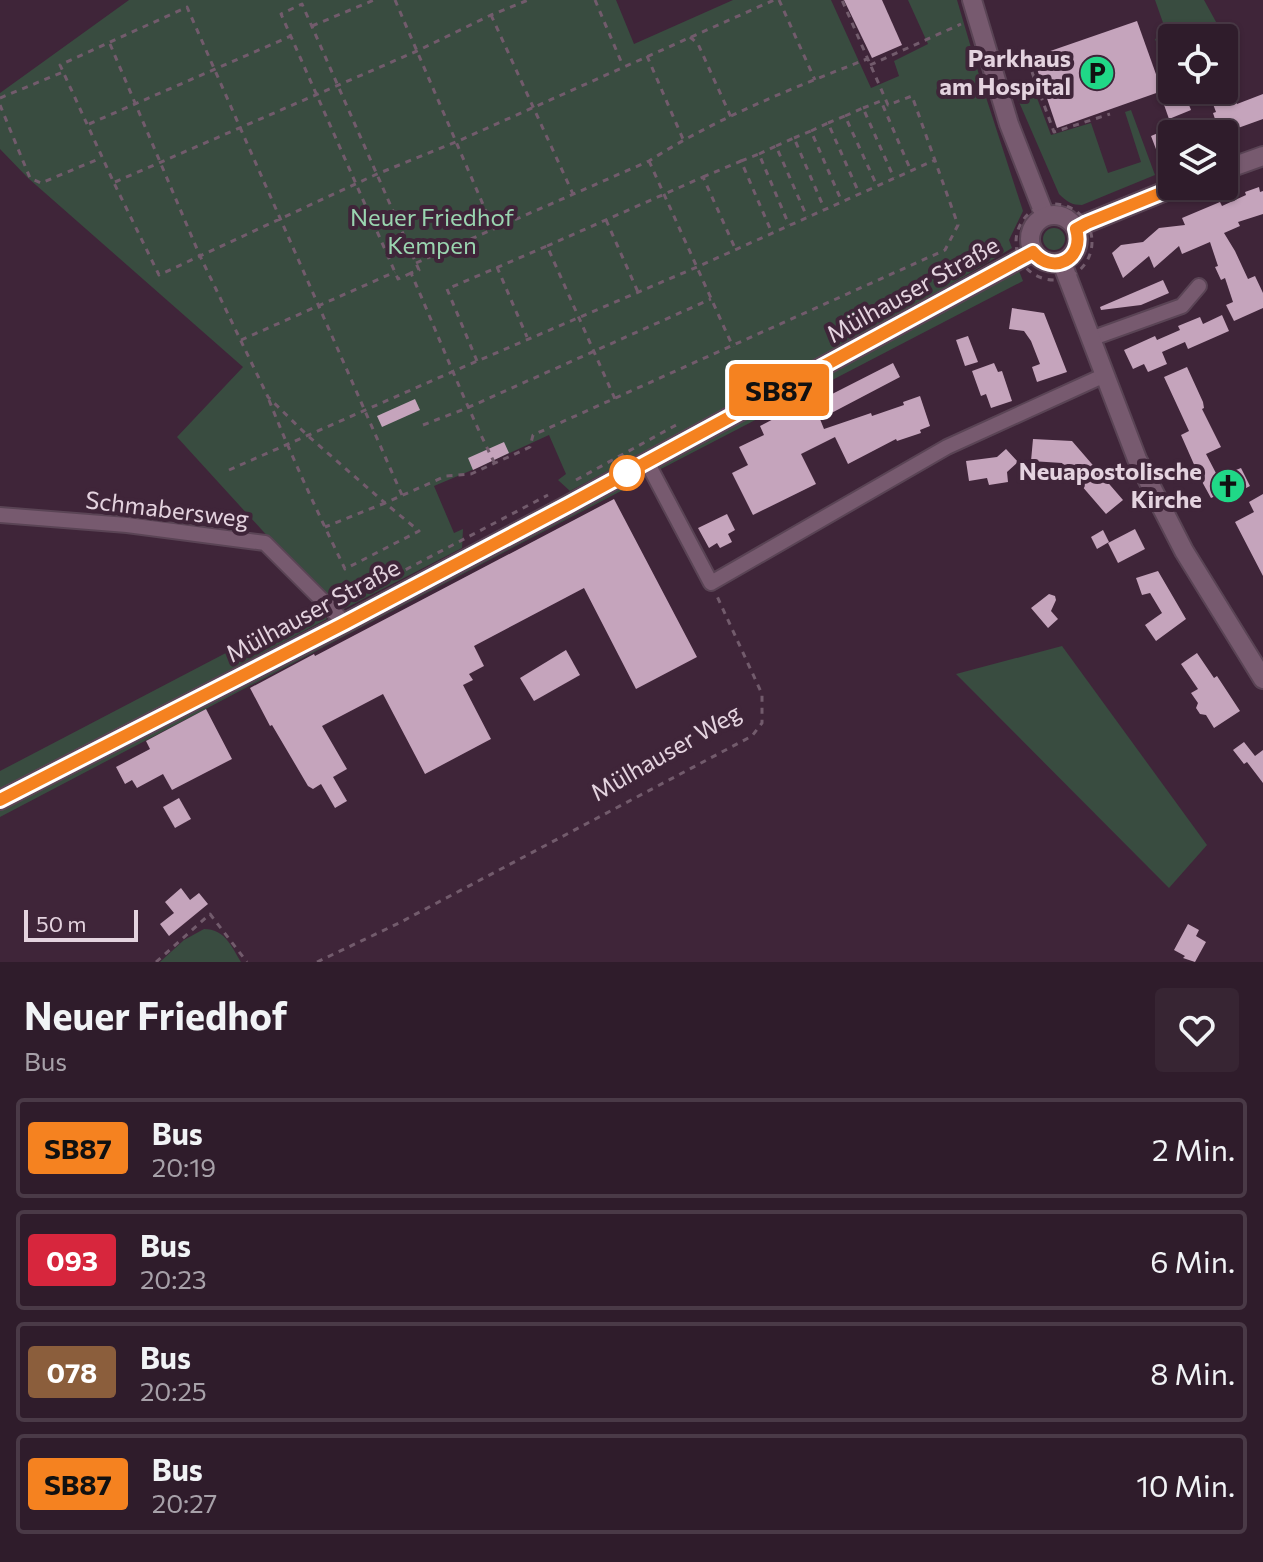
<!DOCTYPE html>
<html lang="de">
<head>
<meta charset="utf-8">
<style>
  body { margin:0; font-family:Commissioner,sans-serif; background:#372533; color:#f1f3f6; height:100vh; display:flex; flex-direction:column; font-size:30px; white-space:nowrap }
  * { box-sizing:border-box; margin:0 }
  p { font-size:26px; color:#a7a1a9 }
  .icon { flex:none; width:44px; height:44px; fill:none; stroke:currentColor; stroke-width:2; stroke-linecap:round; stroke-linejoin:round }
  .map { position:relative; height:962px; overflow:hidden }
  .sheet { display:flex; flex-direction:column; background:#2f1c2b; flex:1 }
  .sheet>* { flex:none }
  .badge { padding:0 16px; border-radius:6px; font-size:28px; line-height:52px }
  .fabs { position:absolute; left:1158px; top:24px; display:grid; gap:16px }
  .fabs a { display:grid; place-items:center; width:80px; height:80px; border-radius:8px; background:#2f1c2b; box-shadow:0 2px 6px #0004,0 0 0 2px #4a3a47; font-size:40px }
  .scale { position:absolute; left:24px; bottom:20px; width:114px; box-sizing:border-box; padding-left:8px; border:4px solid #e4d3df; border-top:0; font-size:22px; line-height:28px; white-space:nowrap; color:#e4d3df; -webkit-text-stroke:6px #3f2539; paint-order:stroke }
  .map>.badge { position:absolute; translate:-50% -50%; box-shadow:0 0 0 4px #fff }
  .round { display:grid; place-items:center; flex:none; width:84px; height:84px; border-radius:8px; background:#372533 }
  .head { display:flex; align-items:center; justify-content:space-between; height:136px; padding:0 24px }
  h1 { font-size:38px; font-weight:700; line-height:60px }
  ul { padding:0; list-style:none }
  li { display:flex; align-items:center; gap:24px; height:100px; margin:0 16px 12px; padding:0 8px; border:4px solid #4a3a47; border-radius:8px }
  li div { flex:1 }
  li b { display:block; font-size:30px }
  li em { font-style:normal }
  li .badge { min-width:88px; font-weight:700; text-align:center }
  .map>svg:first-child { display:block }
  .green { fill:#394c40 }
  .building { fill:#c5a4bc }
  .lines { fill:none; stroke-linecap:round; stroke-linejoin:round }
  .minor-casing { stroke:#5a4455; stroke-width:18 }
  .tertiary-casing { stroke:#5a4455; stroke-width:22 }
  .path { stroke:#725b6c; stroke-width:3; stroke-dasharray:6 6; stroke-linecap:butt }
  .minor { stroke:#775a6f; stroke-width:14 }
  .tertiary { stroke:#775a6f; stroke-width:18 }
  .line-casing { stroke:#fff; stroke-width:18 }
  .line { stroke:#f58220; stroke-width:12 }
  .stop-dot { fill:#fff; stroke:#f58220; stroke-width:4 }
  .labels { text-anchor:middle; stroke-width:8; stroke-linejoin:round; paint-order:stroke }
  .poi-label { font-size:24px; font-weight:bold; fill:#e4d3df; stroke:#3f2539; text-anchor:end }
  .park-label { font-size:24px; fill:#9ad5b0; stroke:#3f2539 }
  .street-label { font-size:24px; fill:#e4d3df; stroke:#3f2539 }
</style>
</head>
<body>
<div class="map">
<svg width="1263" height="962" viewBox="0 0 1263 962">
  <rect width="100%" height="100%" fill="#3f2539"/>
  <g class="green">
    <path d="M129 0H616L634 44 733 0H831L871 88 899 76 894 61 928 44 908 0H957L982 85 1023 211 1009 240 1012 248C868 335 718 412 570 491L558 480 566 474 549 435 472 470 434 486 454 533 463 529 462 548 342 610 271 540 177 437 243 367 28 178 0 149V93Z"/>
    <path d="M1155 0H1204L1221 31 1198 38H1172V46L1159 50 1155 39 1167 34Z"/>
    <path d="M1031 82 1051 135 1091 123 1108 173 1141 162 1125 112 1131 110 1155 175 1082 205C1072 205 1067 202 1059 194L1013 88Z"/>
    <circle cx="1054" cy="239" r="11"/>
    <path d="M1019 271 1023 281 657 471 660 462Z"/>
    <path d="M629 479 640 481 0 817V809Z"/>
    <path d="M318 605 327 619 0 791V771Z"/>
    <path d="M1062 646 1207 845 1169 888 956 674Z"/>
    <path d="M204 929C225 929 231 946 241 962H160L184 940Z"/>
  </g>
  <g class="building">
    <path d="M844 0H882L902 45 872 58Z"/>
    <path d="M1137 21 1162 91 1057 128 1033 57Z"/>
    <path d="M1184 92 1191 110 1169 119 1162 99Z"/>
    <path d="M1263 94V119L1238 128V126L1219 131 1213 113 1216 112 1213 104 1227 99 1228 102 1235 99 1237 104Z"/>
    <path d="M1172 127V155L1163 159 1162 156 1159 157 1151 136Z"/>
    <path d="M1259 187 1260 192 1263 191V214L1238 222 1240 226 1224 233 1235 251 1248 279 1255 276 1263 293V308L1234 321 1226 305 1233 302 1225 278 1221 280 1215 267 1218 266 1210 242 1182 254 1179 246 1154 268 1149 256 1123 278 1112 253 1121 245 1143 242 1159 228 1185 225 1182 218 1220 202 1222 206 1246 195 1245 192Z"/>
    <path d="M1163 280 1169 293 1141 305 1101 310 1100 307Z"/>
    <path d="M1012 308 1044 313 1067 372 1037 382 1032 367 1040 364 1031 341 1024 331 1009 329Z"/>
    <path d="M1222 315 1229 331 1188 349 1185 342 1162 352 1167 364 1148 372 1144 364 1133 369 1124 350 1155 336 1157 340 1180 330 1178 326 1200 317 1203 324Z"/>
    <path d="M968 336 978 362 965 366 956 340Z"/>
    <path d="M893 363 900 377 820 419 824 429 871 413 872 416 904 405 903 402 920 396 930 426 920 430 921 433 897 441 896 439 848 464 835 437 801 454 816 484 753 515 732 473 748 465 739 447 764 435 760 426 781 415 783 419Z"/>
    <path d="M994 363 998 372 1002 371 1012 401 991 408 986 394 981 396 972 371Z"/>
    <path d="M1187 367 1203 402 1204 408 1202 409 1221 447 1206 454 1218 477 1241 468 1250 486 1223 500 1220 494 1211 498 1200 478 1181 435 1189 431 1164 377Z"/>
    <path d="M415 399 420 410 382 427 377 416Z"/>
    <path d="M1033 439 1072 441 1123 500 1106 514 1062 463 1031 461Z"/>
    <path d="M504 442 509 453 473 470 468 458Z"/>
    <path d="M1006 449 1018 462 1007 472 1008 482 989 485 987 478 969 481 966 461 997 457Z"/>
    <path d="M1263 494V576L1235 522 1254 512 1249 502Z"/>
    <path d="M614 499 697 657 636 689 584 588 474 646 484 666 469 674 473 680 463 685 491 739 425 774 383 694 322 726 347 769 333 777 347 801 335 808 321 784 313 789 308 786 272 725 270 726 250 688 314 654 315 656Z"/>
    <path d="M727 514 735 530 728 534 732 542 720 548 717 543 709 548 698 528Z"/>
    <path d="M1135 529 1145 549 1118 563 1108 543Z"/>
    <path d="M1103 530 1109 542 1097 549 1091 537Z"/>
    <path d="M1158 571 1186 619 1156 641 1145 625 1162 613 1150 593 1142 595 1136 578Z"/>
    <path d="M1049 594 1055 596 1056 600 1051 611 1058 619 1048 628 1031 608Z"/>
    <path d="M566 650 580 675 534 701 520 678Z"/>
    <path d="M1197 653 1214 678 1217 676 1240 711 1214 728 1206 715 1200 714 1196 708 1198 703 1191 693 1198 689 1181 664Z"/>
    <path d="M206 709 232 759 172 790 163 774 137 788 132 780 125 784 116 767 150 749 146 741Z"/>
    <path d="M1244 742 1255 756 1263 750V783L1247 762 1244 764 1233 750Z"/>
    <path d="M179 798 191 819 175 828 163 807Z"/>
    <path d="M181 888 190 900 199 893 208 904 169 936 160 924 174 913 165 902Z"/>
    <path d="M1188 924 1199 930 1196 936 1206 942 1195 962 1183 958 1185 956 1174 950Z"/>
  </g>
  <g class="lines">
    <defs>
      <g id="minor">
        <path d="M1093 338 1182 306 1199 286"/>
        <path d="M647 462 711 583 947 447 1105 375"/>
        <path d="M0 515 127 525 265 543 345 623"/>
      </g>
      <g id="tertiary">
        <path d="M972 0 1009 124 1045 216"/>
        <path d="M1224 170 1263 156"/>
        <circle cx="1054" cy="239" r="24"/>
        <path d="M1076 229 1087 223 1178 186"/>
        <path d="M1062 263 1137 459 1184 551 1263 679"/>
        <path d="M0 800 345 623 568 505 1033 252"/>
      </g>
    </defs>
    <use href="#minor" class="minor-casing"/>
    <use href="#tertiary" class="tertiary-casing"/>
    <g class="path">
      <path d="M395 0 494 230"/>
      <path d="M595 0 623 66"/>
      <path d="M779 0 815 80"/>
      <path d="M491 15 573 194"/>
      <path d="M312 26 374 0"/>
      <path d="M690 37 698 44 731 117"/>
      <path d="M110 44 200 256 268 397 307 435 385 503 446 476 471 474 530 447 533 435 945 250 958 225 912 96 888 105 842 0"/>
      <path d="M647 56 683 139"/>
      <path d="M870 65 961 24"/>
      <path d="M1032 72 1054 132 1110 114"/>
      <path d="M0 98 63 72"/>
      <path d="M0 105 30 178 41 183 101 158"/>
      <path d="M863 108 881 101 911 171"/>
      <path d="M845 116 863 108 894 178"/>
      <path d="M828 123 845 116 877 186"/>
      <path d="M89 124 291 36"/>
      <path d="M811 131 828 123 859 193"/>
      <path d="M794 138 811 131 842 202"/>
      <path d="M776 146 794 138 824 208"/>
      <path d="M759 154 776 146 807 217"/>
      <path d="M649 161 733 347"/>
      <path d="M741 161 759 154 789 225"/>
      <path d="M703 177 741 161 772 233"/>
      <path d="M115 182 417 51 491 15 528 0"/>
      <circle cx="1054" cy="242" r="38"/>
      <path d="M606 220 638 292"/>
      <path d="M547 246 703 177 735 248"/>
      <path d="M416 263 649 161C716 118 793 88 867 59"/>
      <path d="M497 267 527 337"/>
      <path d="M411 273 398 279 281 14 302 4 419 270 411 273C439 337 464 402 495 464"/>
      <path d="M241 340 395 272"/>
      <path d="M477 361 447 289 547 246 615 399"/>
      <path d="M269 400C292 458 318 513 345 569L419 531 385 503 325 527"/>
      <path d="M423 425 467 408 711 299"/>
      <path d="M229 470 454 371 697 267 935 160"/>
      <path d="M576 480 678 424"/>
      <path d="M402 495 187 7 60 65 114 183 159 275 377 174 456 142 774 0"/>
      <path d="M342 603 548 495"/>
      <path d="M268 642 318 616"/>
      <path d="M156 962 210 914 247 962"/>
      <path d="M317 962 399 923 752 736 762 723V694L716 594"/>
    </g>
    <use href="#minor" class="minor"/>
    <use href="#tertiary" class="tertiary"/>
  </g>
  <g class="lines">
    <defs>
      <path id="line" d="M0 800 345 623 568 505 1020 259 1033 252C1053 276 1085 259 1076 229L1087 223 1178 186"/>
    </defs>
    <use href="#line" class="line-casing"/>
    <use href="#line" class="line"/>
  </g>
  <defs>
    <symbol id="parking-disc" viewBox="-11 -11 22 22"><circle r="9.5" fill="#20d887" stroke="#3f2539"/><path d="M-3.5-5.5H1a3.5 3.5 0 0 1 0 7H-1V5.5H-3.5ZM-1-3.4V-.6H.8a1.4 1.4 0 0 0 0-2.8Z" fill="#111"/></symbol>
    <symbol id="church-disc" viewBox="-11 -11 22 22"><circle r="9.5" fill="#20d887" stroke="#3f2539"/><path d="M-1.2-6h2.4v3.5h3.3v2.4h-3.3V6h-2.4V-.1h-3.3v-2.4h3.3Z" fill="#111"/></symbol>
  </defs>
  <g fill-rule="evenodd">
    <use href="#parking-disc" x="1077" y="53" width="40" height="40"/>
    <use href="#church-disc" x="1208" y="466" width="40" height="40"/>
  </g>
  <circle class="stop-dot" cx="627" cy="473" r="16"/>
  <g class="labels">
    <g class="poi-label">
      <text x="1071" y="67">Parkhaus<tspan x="1071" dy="28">am Hospital</tspan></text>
      <text x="1202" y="480">Neuapostolische<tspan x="1202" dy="28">Kirche</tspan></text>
    </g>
    <g class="park-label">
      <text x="432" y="226">Neuer Friedhof<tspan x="432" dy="28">Kempen</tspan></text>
    </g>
    <g class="street-label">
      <text transform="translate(913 290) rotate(-29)" y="8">Mülhauser Straße</text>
      <text transform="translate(167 510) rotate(7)" y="8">Schmabersweg</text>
      <text transform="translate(313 611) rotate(-28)" y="8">Mülhauser Straße</text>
      <text transform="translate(666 753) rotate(-30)" y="8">Mülhauser Weg</text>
    </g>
  </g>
</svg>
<div class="fabs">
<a><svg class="icon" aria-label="locate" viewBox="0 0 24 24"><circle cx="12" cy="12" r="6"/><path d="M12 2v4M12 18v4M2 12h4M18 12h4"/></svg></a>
<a><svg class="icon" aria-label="layers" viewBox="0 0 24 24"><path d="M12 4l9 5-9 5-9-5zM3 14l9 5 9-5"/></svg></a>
</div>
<div class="scale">50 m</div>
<b class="badge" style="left:779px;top:390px;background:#f58220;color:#111">SB87</b>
</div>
<section class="sheet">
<div class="head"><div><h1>Neuer Friedhof</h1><p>Bus</p></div><a class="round"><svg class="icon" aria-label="heart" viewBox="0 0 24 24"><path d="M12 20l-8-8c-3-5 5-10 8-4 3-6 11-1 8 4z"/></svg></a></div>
<ul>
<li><span class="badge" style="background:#f58220;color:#111">SB87</span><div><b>Bus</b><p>20:19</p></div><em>2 Min.</em></li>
<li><span class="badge" style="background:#d7263d;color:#fff">093</span><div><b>Bus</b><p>20:23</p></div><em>6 Min.</em></li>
<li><span class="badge" style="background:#8b5e3c;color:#fff">078</span><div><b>Bus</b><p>20:25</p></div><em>8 Min.</em></li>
<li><span class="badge" style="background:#f58220;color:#111">SB87</span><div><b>Bus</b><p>20:27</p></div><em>10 Min.</em></li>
</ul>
</section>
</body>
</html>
